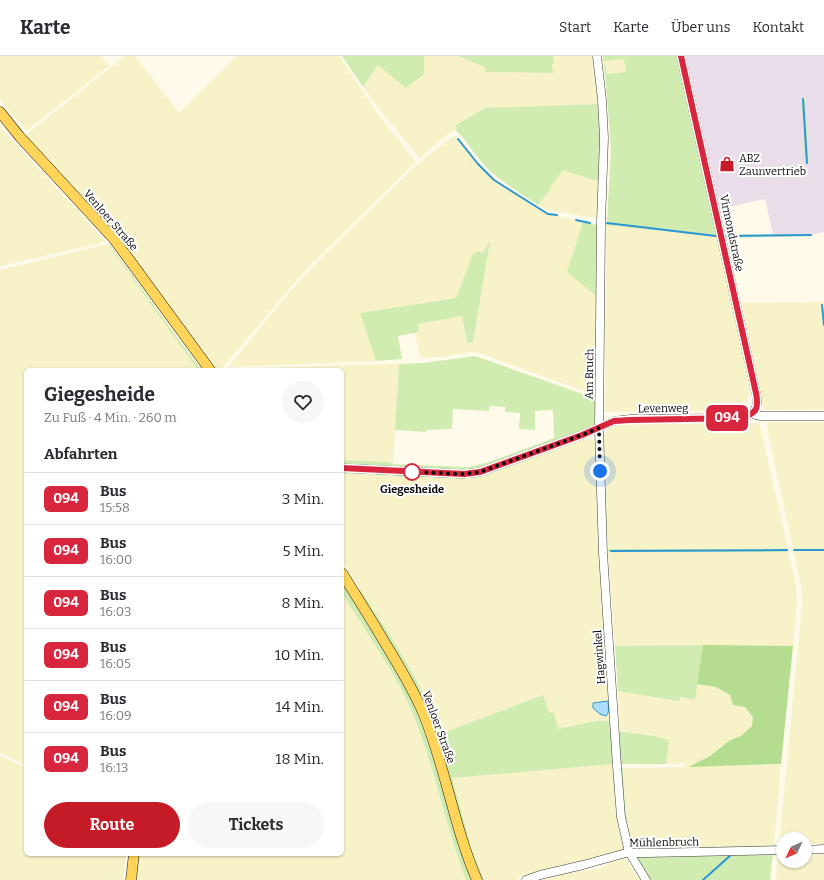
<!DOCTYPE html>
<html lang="de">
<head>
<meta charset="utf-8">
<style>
  body { margin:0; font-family:Bitter,serif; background:#f7f7f7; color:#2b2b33; height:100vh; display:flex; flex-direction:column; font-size:15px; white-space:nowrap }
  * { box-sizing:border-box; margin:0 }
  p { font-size:13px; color:#7c7c81 }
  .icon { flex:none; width:22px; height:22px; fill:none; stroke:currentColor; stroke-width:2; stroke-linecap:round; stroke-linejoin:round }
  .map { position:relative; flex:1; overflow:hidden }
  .sheet { position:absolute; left:24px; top:312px; width:320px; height:488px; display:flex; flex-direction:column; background:#fff; border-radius:6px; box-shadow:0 1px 3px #0004 }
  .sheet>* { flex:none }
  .badge { padding:0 8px; border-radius:6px; font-size:14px; line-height:26px }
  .needle { width:26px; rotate:226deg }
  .buttons { position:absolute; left:776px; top:776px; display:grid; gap:8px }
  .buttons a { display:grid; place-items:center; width:36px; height:36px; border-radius:50%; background:#fff; box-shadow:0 1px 3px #0004; font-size:20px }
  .you { position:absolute; width:20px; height:20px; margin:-10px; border:3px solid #fff; border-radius:50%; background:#1a73e8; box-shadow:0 0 0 6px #1a73e833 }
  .map>.badge { position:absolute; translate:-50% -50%; box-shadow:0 0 0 2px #fff }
  h2 { padding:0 20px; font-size:15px; line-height:36px }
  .round { display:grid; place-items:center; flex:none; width:42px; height:42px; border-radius:21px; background:#f7f7f7 }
  .overview { display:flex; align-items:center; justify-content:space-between; height:68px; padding:0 20px }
  h1 { font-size:19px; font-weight:700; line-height:30px }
  .cta { display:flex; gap:8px; margin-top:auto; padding:8px 20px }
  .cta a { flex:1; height:46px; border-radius:24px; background:#c41b26; color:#fff; font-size:16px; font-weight:700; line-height:46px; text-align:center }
  .cta a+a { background:#f7f7f7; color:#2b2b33 }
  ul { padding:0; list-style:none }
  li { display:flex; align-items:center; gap:12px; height:52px; padding:0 20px; border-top:1px solid #e1e1e2 }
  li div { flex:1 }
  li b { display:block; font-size:15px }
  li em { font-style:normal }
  li .badge { min-width:44px; font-weight:700; text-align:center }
  header { display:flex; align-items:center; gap:24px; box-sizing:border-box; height:56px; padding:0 20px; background:#fff; border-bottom:1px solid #e1e1e2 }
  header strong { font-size:19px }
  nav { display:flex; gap:22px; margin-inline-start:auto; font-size:14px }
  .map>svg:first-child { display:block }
  .industrial { fill:#eadeeb; fill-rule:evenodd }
  .farmland { fill:#f7f2c8 }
  .green { fill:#d0ecb1 }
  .forest { fill:#b4dd8f }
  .water { fill:#aadefa; stroke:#2c95d6 }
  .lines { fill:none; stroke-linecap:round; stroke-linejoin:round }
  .stream { stroke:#2c95d6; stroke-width:2 }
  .minor-casing { stroke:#3e3e3e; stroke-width:9 }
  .major-casing { stroke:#1c1c1c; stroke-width:11 }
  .minor { stroke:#fff; stroke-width:8 }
  .major { stroke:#ffd459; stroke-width:10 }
  .line-casing { stroke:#fff; stroke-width:9 }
  .line { stroke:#d7263d; stroke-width:6 }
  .walk { stroke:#0b0b0b; stroke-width:4; stroke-dasharray:0 7.2 }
  .stop-dot { fill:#fff; stroke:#d7263d; stroke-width:2 }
  .labels { text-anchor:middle; stroke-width:4; stroke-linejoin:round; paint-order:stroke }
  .poi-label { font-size:11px; fill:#0b0b0b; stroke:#fff; text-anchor:start }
  .street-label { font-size:11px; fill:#0b0b0b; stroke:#fff }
  .stop-label { font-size:11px; font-weight:bold; fill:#0b0b0b; stroke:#fff }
</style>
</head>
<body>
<header>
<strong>Karte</strong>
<nav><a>Start</a><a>Karte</a><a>Über uns</a><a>Kontakt</a></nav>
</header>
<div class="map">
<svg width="824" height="824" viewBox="0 0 824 824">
  <rect width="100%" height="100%" fill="#fffae9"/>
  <path class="industrial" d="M686 0H824V176L815 178H773L765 143 720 153ZM804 42 809 106 806 107 802 43Z"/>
  <g class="farmland">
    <path d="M0 0H101L109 10 27 74 9 55 0 43Z"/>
    <path d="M125 0H135L179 57 237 0H339L380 61 416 106 309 210 220 314H216L211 309 121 184 79 136 56 113 26 80 28 77Z"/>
    <path d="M424 0H458L485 11V16L552 17V8L554 7 553 0H593L598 48 485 52 456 69 457 76 453 74 420 102 383 58 363 31 378 9 424 18Z"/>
    <path d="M624 3 626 16 607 18 606 9H604L603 5Z"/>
    <path d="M0 71 74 151 104 184 101 187 0 210Z"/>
    <path d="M455 80 477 109 494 124 548 158 583 166 567 216 596 240V335L592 338 476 296H471L443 301 420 302 415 277 419 276 418 268 462 260 466 287 473 286 490 187 481 197 473 198 456 242 361 257 376 305 228 311 294 231 324 199 420 106 448 84Z"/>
    <path d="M563 114 600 126 598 160 595 162 575 159 563 156 553 155 546 153 538 149 552 131 550 130Z"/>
    <path d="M606 169 717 181 751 338 748 339V344L744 351 737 354 605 356Z"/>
    <path d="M108 188 198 314H26V709L0 697V214Z"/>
    <path d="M824 246V353L764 354 741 247Z"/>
    <path d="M399 308 393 408 388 406 342 404V314H225L280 311Z"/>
    <path d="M767 366H824V788H805V783H783V789H779L802 550 801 529 768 377Z"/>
    <path d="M759 367 762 378 788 493H608L606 472 602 385 605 377 609 373 623 368Z"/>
    <path d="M586 383H592L596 388 597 455 610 665H595L558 673 554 657H549L542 639 440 678 434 661 426 642 414 619 342 504V418L385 419 393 421H407L413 420 480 421Z"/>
    <path d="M608 496H788L796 530 797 551 793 590H615Z"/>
    <path d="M342 536 380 597 399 630 413 659 428 701 450 778 458 804 466 824H136L139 798H342Z"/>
    <path d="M697 628 716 631 730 639 733 649 745 651 753 661 752 670 741 680 729 684 710 700 689 710 781 709 774 789 636 792H635L629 775 625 743 623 712 684 711 685 707 666 708 669 684 654 680 620 675 618 635 678 645 681 641 694 644Z"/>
    <path d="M0 700 26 712V798H126L123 824H0Z"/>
    <path d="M613 708 616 753 624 792 621 795 521 821 516 824H484L471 791 452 722Z"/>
    <path d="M824 798V824H776L778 799H783V805H805V799Z"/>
    <path d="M615 802 617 803 625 802 639 824H535L562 818 602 812Z"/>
  </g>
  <g class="green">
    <path d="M342 0H424V18L406 32 378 9 363 31Z"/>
    <path d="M458 0H553L554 8H552L553 17 485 16V11Z"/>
    <path d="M603 0H677L717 181 606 169 607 166 611 94 608 52 604 9H606L607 18 626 16 624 3 603 5Z"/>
    <path d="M805 42 809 107H805L802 43Z"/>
    <path d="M598 48 601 94 600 126 563 114 551 130 552 131 538 149C522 138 505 128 490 115 479 104 470 91 461 79L457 76 456 69 485 52Z"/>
    <path d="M583 166 597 169 596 240 567 216Z"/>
    <path d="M812 178V180L726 182 725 179Z"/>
    <path d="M490 186 473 286 467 287 462 260 418 268 419 276 398 280 402 303 376 305 360 257 456 242 473 198 479 195 482 197Z"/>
    <path d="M108 188 110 189 201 314H198Z"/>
    <path d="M475 300 591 341 596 346V364L593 371 494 409 467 415 342 409V404L388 406 393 408 468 411 489 406 554 382 553 354 535 355V374L519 373 520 357 505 356V351L490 350 489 355 453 353 452 373 426 374V376L395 374 399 308 423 307Z"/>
    <path d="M524 403 528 404 480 421 468 422 413 420C403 422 394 420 384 419 370 418 356 418 342 418V415L462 421Z"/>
    <rect x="608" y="493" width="180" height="3"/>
    <path d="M342 524 384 591 415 647 428 679 473 824H466C441 760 432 690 399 629 386 606 372 584 358 562 355 556 343 541 342 536 341 533 342 528 342 524Z"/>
    <path d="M360 533C389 579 421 623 439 674H435L359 537Z"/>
    <path d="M703 589 695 644 681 641 678 645 618 635 615 590Z"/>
    <path d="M543 639 549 657 554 656 558 673 595 665H610L613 708 452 722 471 791 484 824H480L473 805 436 682 440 678Z"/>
    <path d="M618 675 654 680 669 684 666 708H620Z"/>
    <path d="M620 712H623C624 734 625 774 636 792L783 789V792L633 794 631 792 622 748Z"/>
    <path d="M783 796V799H773L770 824H648L636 801Z"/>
  </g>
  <path class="forest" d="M703 589 793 590 781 708 688 711 710 700 730 684 741 680 752 670 753 661 745 651 733 649 730 639 716 631 697 628Z"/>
  <path class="water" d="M608 645C608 650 610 657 606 660L600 658 593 652V647Z"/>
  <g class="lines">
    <g class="stream">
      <path d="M803 43 807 107"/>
      <path d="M458 83 478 108 494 124 540 153 548 158 557 159"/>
      <path d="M576 164 590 167"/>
      <path d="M607 167 716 180"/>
      <path d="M726 180 811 179"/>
      <path d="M822 249 824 269"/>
      <path d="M794 494H824"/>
      <path d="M611 495 787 494"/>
      <path d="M703 824 732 798"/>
    </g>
    <defs>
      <g id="minor">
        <path d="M597 0 602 44 604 82 601 166 599 372 603 497 617 710 621 761 629 796 646 824"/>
        <path d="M681 0 756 337C758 346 758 350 752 358"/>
        <path d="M342 412 463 418 480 416 582 379 614 365 631 363 741 362 752 358 761 360H824"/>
        <path d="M805 794 824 793"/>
        <path d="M526 824 540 819 583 809 626 797H647L783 794"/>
      </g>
      <g id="major">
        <path d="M0 56 20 81 114 183 210 314"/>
        <path d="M342 517C355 538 369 560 382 582 397 607 413 632 424 659 446 713 454 771 477 824"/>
        <path d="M131 824 134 798"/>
      </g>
    </defs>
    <use href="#minor" class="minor-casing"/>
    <use href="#major" class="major-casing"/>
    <use href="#minor" class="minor"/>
    <use href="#major" class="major"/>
  </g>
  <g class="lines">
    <defs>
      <path id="line" d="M342 412 464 418 480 416 582 379 614 365 630 364 741 362C757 357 759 353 756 337L681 0"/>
    </defs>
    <use href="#line" class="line-casing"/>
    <use href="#line" class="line"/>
    <path class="walk" d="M412 416 464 418 480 416 582 379 599 372 600 415"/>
  </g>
  <defs>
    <symbol id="shop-bare" viewBox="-9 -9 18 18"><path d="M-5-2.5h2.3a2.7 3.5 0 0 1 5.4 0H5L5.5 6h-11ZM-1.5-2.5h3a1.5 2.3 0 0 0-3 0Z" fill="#c41b26" stroke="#fff" stroke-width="2.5" paint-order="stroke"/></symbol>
  </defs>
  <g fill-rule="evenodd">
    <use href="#shop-bare" x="716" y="97" width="22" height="22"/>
  </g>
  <circle class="stop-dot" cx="412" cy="416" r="8"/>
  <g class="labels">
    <g class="poi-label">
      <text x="739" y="106">ABZ<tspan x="739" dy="13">Zaunvertrieb</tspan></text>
    </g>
    <g class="street-label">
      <text transform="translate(111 164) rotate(49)" y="4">Venloer Straße</text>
      <text transform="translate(732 177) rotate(78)" y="4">Virmondstraße</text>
      <text transform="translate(589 318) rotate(-89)" y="4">Am Bruch</text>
      <text transform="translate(663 352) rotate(-1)" y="4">Levenweg</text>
      <text transform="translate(599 601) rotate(-94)" y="4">Hagwinkel</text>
      <text transform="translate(439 671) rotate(70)" y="4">Venloer Straße</text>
      <text transform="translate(664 786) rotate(-1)" y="4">Mühlenbruch</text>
    </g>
    <g class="stop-label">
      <text x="412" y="437">Giegesheide</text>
    </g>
  </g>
</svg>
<div class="buttons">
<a><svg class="needle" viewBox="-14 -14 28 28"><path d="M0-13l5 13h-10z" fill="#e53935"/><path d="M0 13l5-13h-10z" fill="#7c7c81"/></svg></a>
</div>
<div class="you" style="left:600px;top:415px"></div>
<b class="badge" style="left:727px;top:362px;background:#d7263d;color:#fff">094</b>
<section class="sheet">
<div class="overview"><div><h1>Giegesheide</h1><p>Zu Fuß · 4 Min. · 260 m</p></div><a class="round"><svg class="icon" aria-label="heart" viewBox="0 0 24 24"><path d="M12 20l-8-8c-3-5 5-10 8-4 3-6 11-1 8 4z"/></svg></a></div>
<h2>Abfahrten</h2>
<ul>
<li><span class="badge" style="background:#d7263d;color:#fff">094</span><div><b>Bus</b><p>15:58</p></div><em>3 Min.</em></li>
<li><span class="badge" style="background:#d7263d;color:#fff">094</span><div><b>Bus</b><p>16:00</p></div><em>5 Min.</em></li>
<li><span class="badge" style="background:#d7263d;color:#fff">094</span><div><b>Bus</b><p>16:03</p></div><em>8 Min.</em></li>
<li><span class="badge" style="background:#d7263d;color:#fff">094</span><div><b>Bus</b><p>16:05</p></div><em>10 Min.</em></li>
<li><span class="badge" style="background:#d7263d;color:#fff">094</span><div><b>Bus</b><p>16:09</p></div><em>14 Min.</em></li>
<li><span class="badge" style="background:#d7263d;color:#fff">094</span><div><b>Bus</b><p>16:13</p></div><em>18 Min.</em></li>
</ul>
<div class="cta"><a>Route</a><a>Tickets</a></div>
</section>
</div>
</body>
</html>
